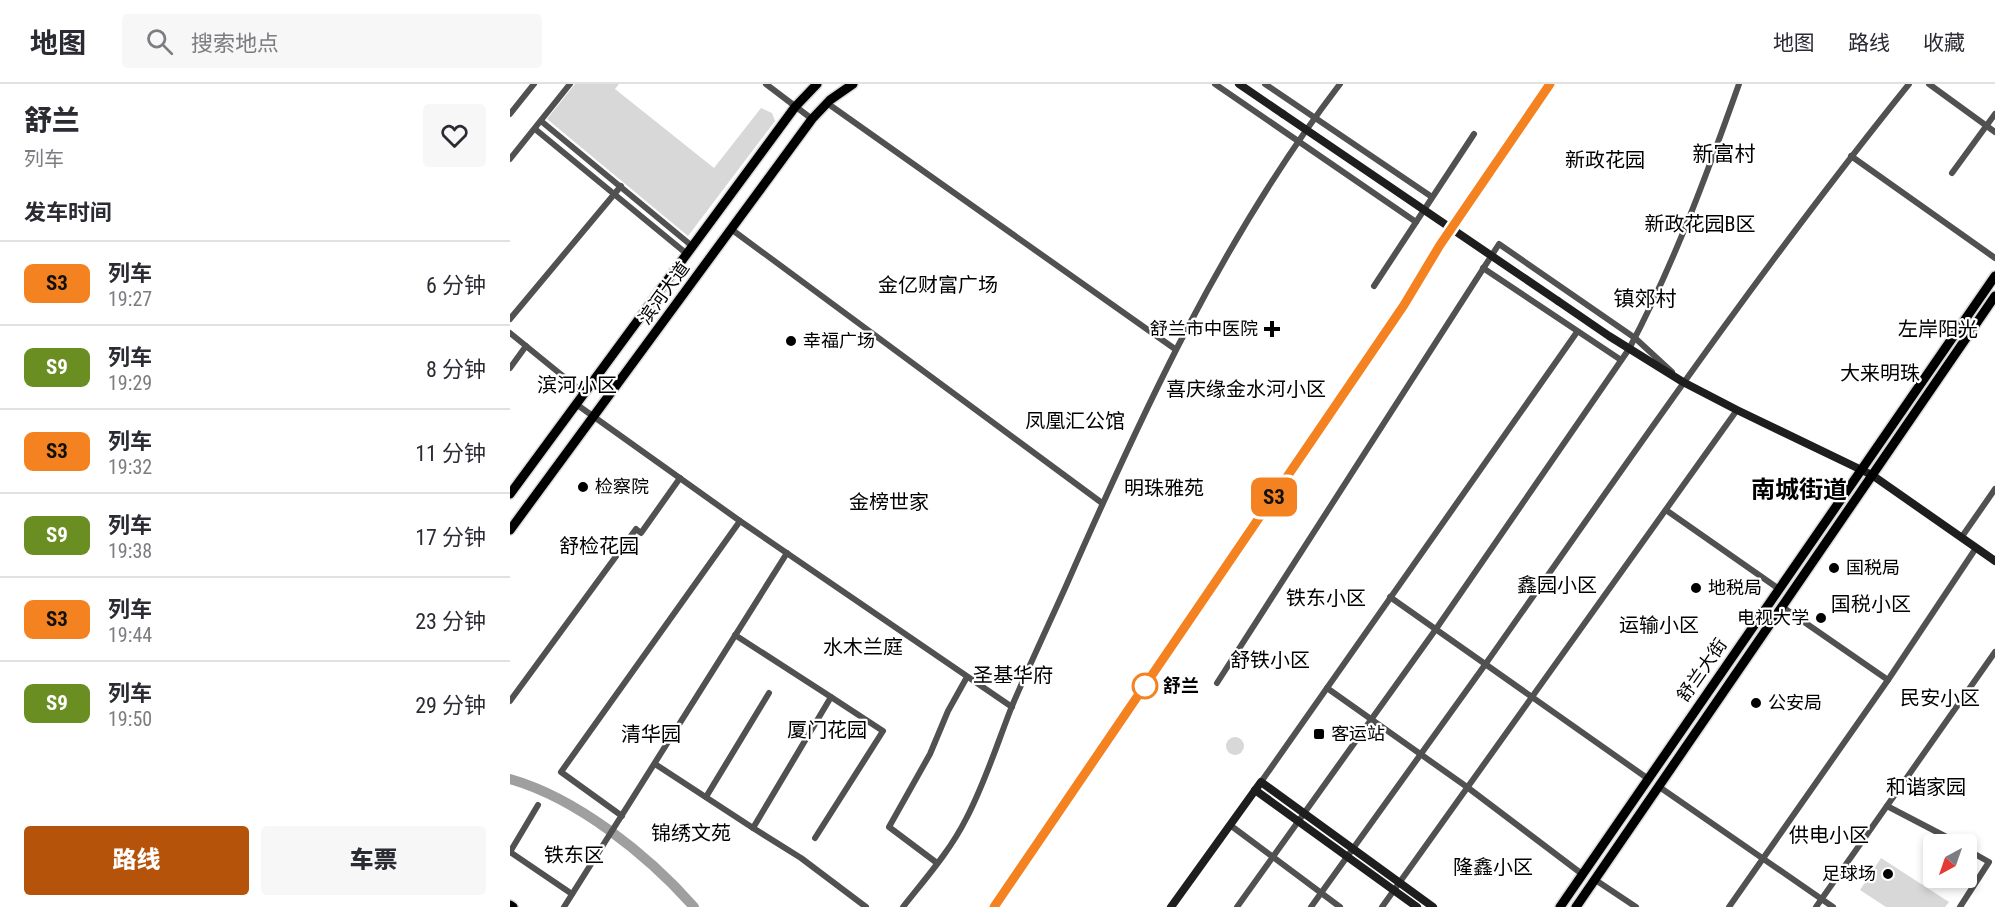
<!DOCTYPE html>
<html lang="zh">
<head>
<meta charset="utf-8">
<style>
  body { margin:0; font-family:"Roboto Condensed","Noto Sans SC",sans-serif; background:#f7f7f7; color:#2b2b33; height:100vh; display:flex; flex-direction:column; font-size:22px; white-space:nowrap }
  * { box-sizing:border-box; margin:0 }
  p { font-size:20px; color:#7c7c81 }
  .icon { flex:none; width:33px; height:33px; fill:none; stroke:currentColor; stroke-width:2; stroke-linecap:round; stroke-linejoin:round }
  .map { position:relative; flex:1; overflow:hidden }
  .sheet { display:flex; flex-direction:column; background:#fff; width:510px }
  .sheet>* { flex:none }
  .badge { padding:0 12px; border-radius:9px; font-size:21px; line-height:39px }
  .needle { width:39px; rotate:220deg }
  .tools { position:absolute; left:1413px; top:750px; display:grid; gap:12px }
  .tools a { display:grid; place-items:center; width:54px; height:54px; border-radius:6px; background:#fff; box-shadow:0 3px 9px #0003; font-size:30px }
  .map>.badge { position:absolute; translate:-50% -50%; box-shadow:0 0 0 3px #fff }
  h2 { padding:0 24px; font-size:22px; line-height:54px }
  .round { display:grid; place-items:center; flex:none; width:63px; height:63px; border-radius:6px; background:#f7f7f7 }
  .overview { display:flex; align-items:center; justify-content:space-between; height:102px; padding:0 24px }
  h1 { font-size:28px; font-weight:800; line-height:45px }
  .button { display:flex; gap:12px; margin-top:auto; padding:12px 24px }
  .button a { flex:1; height:69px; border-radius:6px; background:#b45309; color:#fff; font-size:24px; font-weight:800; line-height:69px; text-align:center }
  .button a+a { background:#f7f7f7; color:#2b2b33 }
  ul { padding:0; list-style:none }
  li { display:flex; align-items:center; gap:18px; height:84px; padding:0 24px; border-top:2px solid #e1e1e2 }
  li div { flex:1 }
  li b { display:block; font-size:22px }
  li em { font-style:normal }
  li .badge { min-width:66px; font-weight:700; text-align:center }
  header { display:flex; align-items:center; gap:36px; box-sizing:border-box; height:84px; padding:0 30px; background:#fff; border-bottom:2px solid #e1e1e2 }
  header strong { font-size:28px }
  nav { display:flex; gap:33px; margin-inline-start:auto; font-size:21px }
  .search { width:420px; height:54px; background:#f7f7f7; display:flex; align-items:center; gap:15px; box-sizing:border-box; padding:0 21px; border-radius:6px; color:#7c7c81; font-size:22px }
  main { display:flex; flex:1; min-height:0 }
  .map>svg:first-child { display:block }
  .green { fill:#d8d8d8 }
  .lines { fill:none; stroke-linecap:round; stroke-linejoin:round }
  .river { stroke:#9f9f9f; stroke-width:10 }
  .primary-casing { stroke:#dbdbdb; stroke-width:12 }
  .street { stroke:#515151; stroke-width:6 }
  .secondary { stroke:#1e1e1e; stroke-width:8 }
  .primary { stroke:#000; stroke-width:9 }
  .rail { stroke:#000; stroke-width:1.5; stroke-dasharray:9 3 1.5 3; stroke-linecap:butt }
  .secondary-bridge { stroke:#1e1e1e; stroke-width:8 }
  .line-casing { stroke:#fff; stroke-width:14 }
  .line { stroke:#f58220; stroke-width:9 }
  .poi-dot { fill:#000; stroke:#fff; stroke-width:2 }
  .stop-dot { fill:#fff; stroke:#f58220; stroke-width:3 }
  .labels { text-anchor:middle; stroke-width:4.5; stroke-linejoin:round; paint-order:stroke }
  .street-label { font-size:18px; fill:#000; stroke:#fff }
  .poi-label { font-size:18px; fill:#000; stroke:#fff; text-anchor:start }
  .stop-label { font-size:18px; font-weight:bold; fill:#000; stroke:#fff; text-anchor:start }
  .neighbourhood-label { font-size:20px; fill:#000; stroke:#fff }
  .quarter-label { font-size:21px; fill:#000; stroke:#fff }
  .district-label { font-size:24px; font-weight:bold; fill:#000; stroke:#fff }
</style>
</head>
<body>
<header>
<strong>地图</strong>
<div class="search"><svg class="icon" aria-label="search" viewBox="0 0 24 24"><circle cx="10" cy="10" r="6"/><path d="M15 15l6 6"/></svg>搜索地点</div>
<nav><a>地图</a><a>路线</a><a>收藏</a></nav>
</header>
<main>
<section class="sheet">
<div class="overview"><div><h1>舒兰</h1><p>列车</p></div><a class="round"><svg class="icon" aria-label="heart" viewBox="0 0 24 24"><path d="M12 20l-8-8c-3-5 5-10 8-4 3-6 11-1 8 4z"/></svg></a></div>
<h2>发车时间</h2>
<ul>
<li><span class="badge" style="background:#f58220;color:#111">S3</span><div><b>列车</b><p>19:27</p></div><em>6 分钟</em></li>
<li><span class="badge" style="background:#6b8e23;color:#fff">S9</span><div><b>列车</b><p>19:29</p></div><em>8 分钟</em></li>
<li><span class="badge" style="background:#f58220;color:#111">S3</span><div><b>列车</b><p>19:32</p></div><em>11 分钟</em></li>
<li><span class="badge" style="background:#6b8e23;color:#fff">S9</span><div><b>列车</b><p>19:38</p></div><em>17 分钟</em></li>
<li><span class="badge" style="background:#f58220;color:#111">S3</span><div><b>列车</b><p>19:44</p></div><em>23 分钟</em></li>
<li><span class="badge" style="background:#6b8e23;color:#fff">S9</span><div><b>列车</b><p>19:50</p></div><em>29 分钟</em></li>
</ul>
<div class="button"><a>路线</a><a>车票</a></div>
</section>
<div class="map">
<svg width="1485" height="823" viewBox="0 0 1485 823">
  <rect width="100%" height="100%" fill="#fff"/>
  <g class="green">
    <path d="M65 0H109L105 5 204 84 251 24 262 29 265 37 178 152 37 35Z"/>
    <circle cx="725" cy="662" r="9"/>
    <path d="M1371 774 1439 818 1435 823H1376L1350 806Z"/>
  </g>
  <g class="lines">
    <path class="river" d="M0 695C67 714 138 771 184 823"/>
    <defs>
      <g id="primary">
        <path d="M0 410 285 23 307 0"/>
        <path d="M0 446 302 35 320 16 343 0"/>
        <path d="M0 821 3 823"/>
        <path d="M1050 823 1485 192"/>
        <path d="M1066 823 1485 212"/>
      </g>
    </defs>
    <use href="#primary" class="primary-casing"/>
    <g class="street">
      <path d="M256 0 302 35"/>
      <path d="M705 0 906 138"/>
      <path d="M755 0 922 113"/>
      <path d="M1419 0 1485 48"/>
      <path d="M317 19 665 265"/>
      <path d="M0 30 24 0"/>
      <path d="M31 37 182 162"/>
      <path d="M25 45 177 170"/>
      <path d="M1341 72 1485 174"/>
      <path d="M0 75 60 0"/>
      <path d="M1442 89 1485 30"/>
      <path d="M221 145 592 419"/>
      <path d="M973 184 1111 276"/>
      <path d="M864 202 964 50"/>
      <path d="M0 235 111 102"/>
      <path d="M0 249 75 310"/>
      <path d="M0 284 16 262"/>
      <path d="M66 320 230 437 502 623"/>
      <path d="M1156 426 1269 505"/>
      <path d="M1451 454 1485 405"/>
      <path d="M880 513 1137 694"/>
      <path d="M1271 522 1378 596"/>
      <path d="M225 551 321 613"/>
      <path d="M707 599 989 160 1125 254 1162 288"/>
      <path d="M817 604 957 703 1072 790"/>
      <path d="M0 617 126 445 131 449 170 394"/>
      <path d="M145 680 243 744 321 613 373 647 305 754"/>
      <path d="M751 698 1067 248"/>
      <path d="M1148 702 1323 823"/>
      <path d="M196 713 259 609"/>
      <path d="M1377 722 1450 760"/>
      <path d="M112 732 51 688 230 437"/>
      <path d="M720 741 830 823"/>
      <path d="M243 744 291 774 356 823"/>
      <path d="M0 768 62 810"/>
      <path d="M0 768 28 721"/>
      <path d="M427 779 379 743 420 670 438 627 457 593"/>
      <path d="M1084 795 1126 823"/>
      <path d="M54 823 277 469"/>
      <path d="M393 823C415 795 440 767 456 735 475 699 487 660 502 622 519 582 538 542 556 502 633 327 713 153 830 0"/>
      <path d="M727 823 926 545 1119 265C1164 180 1197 90 1229 0"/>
      <path d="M801 823C859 741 919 660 977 578 1114 383 1249 186 1399 0"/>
      <path d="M872 823 1227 326"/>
      <path d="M1219 823 1378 596 1466 464"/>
      <path d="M1306 823 1485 568"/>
      <path d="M1450 823 1479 778 1456 765"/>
    </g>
    <g class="secondary">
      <path d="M729 0 773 30"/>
      <path d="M1048 217 1099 252 1173 298 1227 326 1362 391 1485 477"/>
      <path d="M745 706 907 823"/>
      <path d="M661 823 751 698 923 823"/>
    </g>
    <use href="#primary" class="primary"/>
    <path class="rail" d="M484 823 894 221 931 161 1040 0"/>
    <path class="secondary-bridge" d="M773 30 1048 217"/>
  </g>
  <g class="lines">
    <defs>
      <path id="line" d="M484 823 894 221 930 161 1040 0"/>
    </defs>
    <use href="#line" class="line-casing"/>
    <use href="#line" class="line"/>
  </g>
  <g class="poi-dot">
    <path d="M759 236h6v6h6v6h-6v6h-6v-6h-6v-6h6z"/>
    <circle cx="281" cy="257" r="6"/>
    <circle cx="73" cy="403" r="6"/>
    <circle cx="1324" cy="484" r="6"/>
    <circle cx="1186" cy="504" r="6"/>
    <circle cx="1311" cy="534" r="6"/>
    <circle cx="1246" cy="619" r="6"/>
    <rect x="803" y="644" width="12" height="12" rx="3"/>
    <circle cx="1378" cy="790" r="6"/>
  </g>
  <circle class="stop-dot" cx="635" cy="602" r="12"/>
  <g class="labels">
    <g class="street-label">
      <text transform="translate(154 209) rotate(-54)" y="6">滨河大道</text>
      <text transform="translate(1192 586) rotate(-55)" y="6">舒兰大街</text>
    </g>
    <g class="poi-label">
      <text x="748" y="251" text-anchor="end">舒兰市中医院</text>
      <text x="293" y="263">幸福广场</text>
      <text x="85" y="409">检察院</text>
      <text x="1336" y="490">国税局</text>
      <text x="1198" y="510">地税局</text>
      <text x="1299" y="540" text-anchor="end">电视大学</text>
      <text x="1258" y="625">公安局</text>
      <text x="821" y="656">客运站</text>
      <text x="1366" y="796" text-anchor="end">足球场</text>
    </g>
    <g class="stop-label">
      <text x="653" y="608">舒兰</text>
    </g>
    <g class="neighbourhood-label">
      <text x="1095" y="83">新政花园</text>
      <text x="1190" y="147">新政花园B区</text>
      <text x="428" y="208">金亿财富广场</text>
      <text x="1428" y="252">左岸阳光</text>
      <text x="1370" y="296">大来明珠</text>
      <text x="67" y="308">滨河小区</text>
      <text x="736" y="312">喜庆缘金水河小区</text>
      <text x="565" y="344">凤凰汇公馆</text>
      <text x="654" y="411">明珠雅苑</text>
      <text x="379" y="425">金榜世家</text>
      <text x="89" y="469">舒检花园</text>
      <text x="1047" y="508">鑫园小区</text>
      <text x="816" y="521">铁东小区</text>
      <text x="1361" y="527">国税小区</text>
      <text x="1149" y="548">运输小区</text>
      <text x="353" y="570">水木兰庭</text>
      <text x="760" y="583">舒铁小区</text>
      <text x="503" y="598">圣基华府</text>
      <text x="1430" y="621">民安小区</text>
      <text x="317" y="653">厦门花园</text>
      <text x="141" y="657">清华园</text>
      <text x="1416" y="710">和谐家园</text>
      <text x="181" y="756">锦绣文苑</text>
      <text x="1319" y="758">供电小区</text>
      <text x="64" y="778">铁东区</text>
      <text x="983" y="790">隆鑫小区</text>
    </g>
    <g class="quarter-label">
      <text x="1214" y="77">新富村</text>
      <text x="1135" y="222">镇郊村</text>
    </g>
    <g class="district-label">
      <text x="1289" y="414">南城街道</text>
    </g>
  </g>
</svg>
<div class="tools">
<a><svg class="needle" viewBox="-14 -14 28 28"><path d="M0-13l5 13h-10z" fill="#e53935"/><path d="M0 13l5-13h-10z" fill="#7c7c81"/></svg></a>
</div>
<b class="badge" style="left:764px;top:413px;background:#f58220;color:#111">S3</b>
</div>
</main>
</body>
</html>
